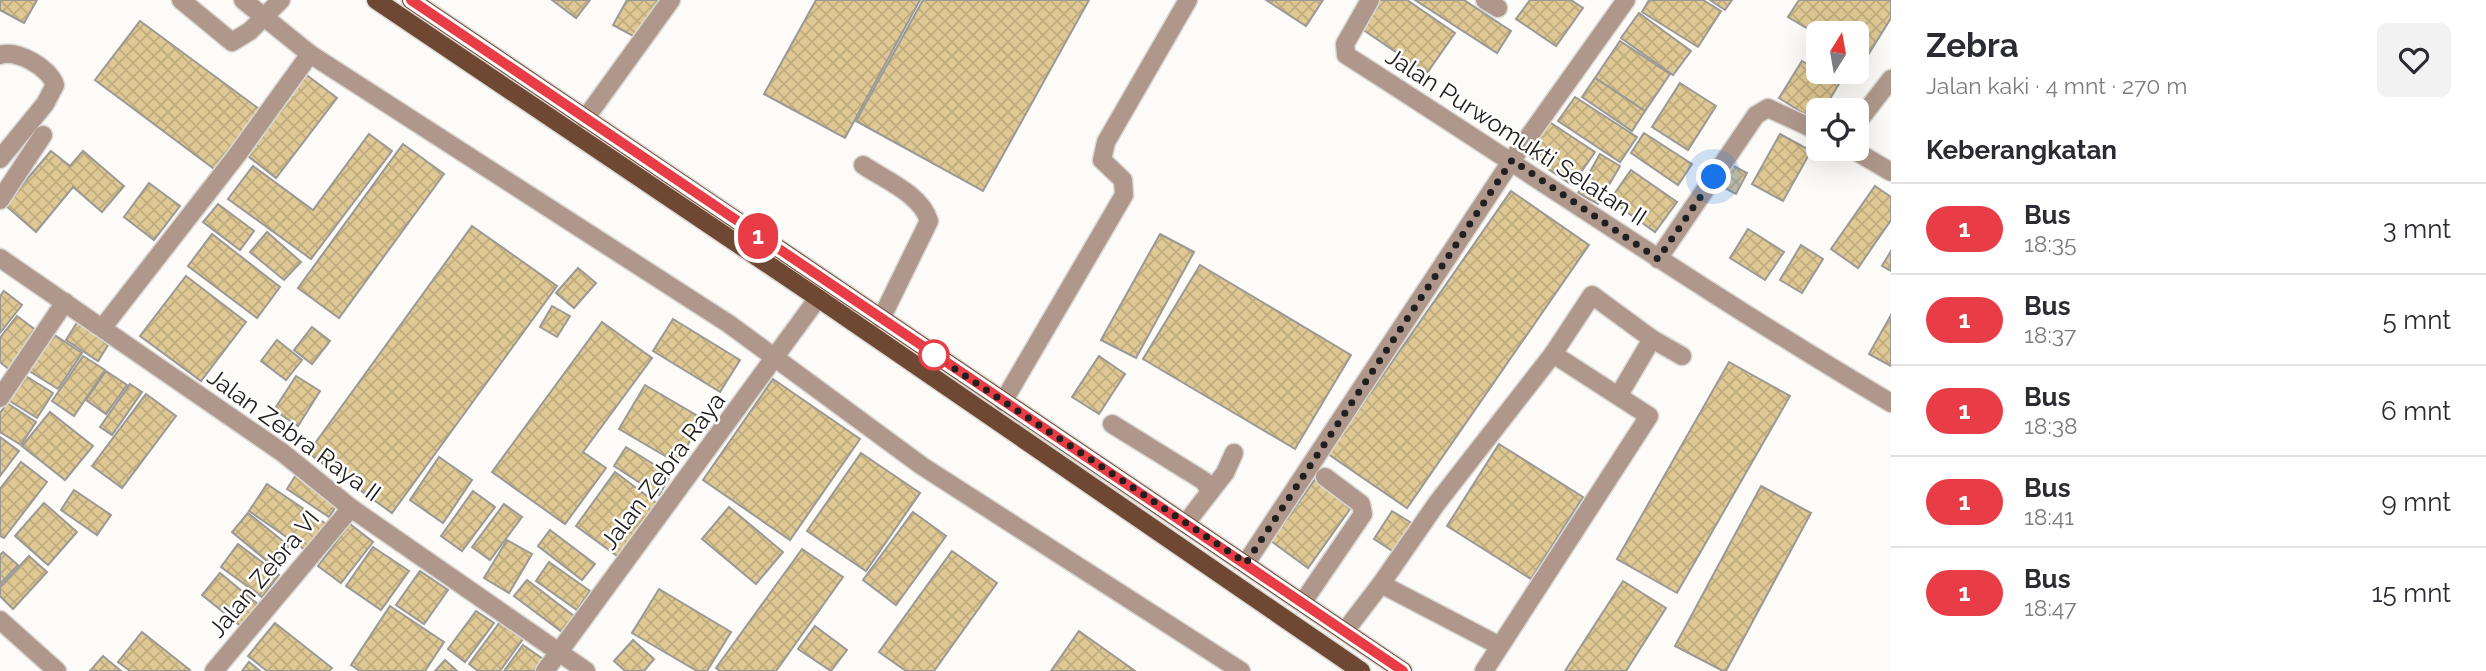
<!DOCTYPE html>
<html lang="id">
<head>
<meta charset="utf-8">
<style>
  body { margin:0; font-family:Raleway,sans-serif; background:#f2f2f3; color:#2b2b33; height:100vh; display:flex; flex-direction:column; font-size:26px; white-space:nowrap }
  * { box-sizing:border-box; margin:0 }
  p { font-size:23px; color:#7c7c81 }
  .icon { flex:none; width:38px; height:38px; fill:none; stroke:currentColor; stroke-width:2; stroke-linecap:round; stroke-linejoin:round }
  .map { position:relative; flex:1; overflow:hidden }
  .side { display:flex; flex-direction:column; background:#fff; width:595px }
  .side>* { flex:none }
  .badge { padding:0 14px; border-radius:23px; font-size:24px; line-height:46px }
  .needle { width:46px; rotate:11deg }
  .tools { position:absolute; left:1806px; top:21px; display:grid; gap:14px }
  .tools a { display:grid; place-items:center; width:63px; height:63px; border-radius:10px; background:#fff; box-shadow:0 7px 28px #0002; font-size:35px }
  .you { position:absolute; width:35px; height:35px; margin:-18px; border:5px solid #fff; border-radius:50%; background:#1a73e8; box-shadow:0 0 0 10px #1a73e833 }
  .map>.badge { position:absolute; translate:-50% -50%; box-shadow:0 0 0 4px #fff }
  h2 { padding:0 35px; font-size:26px; line-height:63px }
  .round { display:grid; place-items:center; flex:none; width:74px; height:74px; border-radius:10px; background:#f2f2f3 }
  .head { display:flex; align-items:center; justify-content:space-between; height:119px; padding:0 35px }
  h1 { font-size:33px; font-weight:700; line-height:52px }
  ul { padding:0; list-style:none }
  li { display:flex; align-items:center; gap:21px; height:91px; padding:0 35px; border-top:2px solid #e1e1e2 }
  li div { flex:1 }
  li b { display:block; font-size:26px }
  li em { font-style:normal }
  li .badge { min-width:77px; font-weight:700; text-align:center }
  main { display:flex; flex:1; min-height:0 }
  .map>svg:first-child { display:block }
  .building { fill:url(#building-cross-hatch); stroke:#9b9996; stroke-width:2 }
  .lines { fill:none; stroke-linecap:round; stroke-linejoin:round }
  .minor-casing { stroke:#dad8d4; stroke-width:21 }
  .major-casing { stroke:#dad8d4; stroke-width:21 }
  .minor { stroke:#af988b; stroke-width:18 }
  .major { stroke:#6e4832; stroke-width:18 }
  .line-casing { stroke:#fff; stroke-width:16 }
  .line { stroke:#e83d46; stroke-width:10 }
  .walk { stroke:#21201f; stroke-width:7; stroke-dasharray:0 12.6 }
  .stop-dot { fill:#fff; stroke:#e83d46; stroke-width:3.5 }
  .labels { text-anchor:middle; stroke-width:5; stroke-linejoin:round; paint-order:stroke }
  .street-label { font-size:24px; fill:#21201f; stroke:#fff }
</style>
</head>
<body>
<main>
<div class="map">
<svg width="1891" height="671" viewBox="0 0 1891 671">
  <defs>
    <pattern id="building-cross-hatch" width="8" height="8" patternUnits="userSpaceOnUse" patternTransform="scale(1.75)"><rect width="8" height="8" fill="#dfc893"/><path d="M0 0l8 8M0 8l8-8" fill="none" stroke="#bfac7e"/></pattern>
  </defs>
  <rect width="100%" height="100%" fill="#fdfbf7"/>
  <g class="building">
    <path d="M0 0H37L24 23 0 10Z"/>
    <path d="M552 0H590L576 18Z"/>
    <path d="M627 0H659L635 37 613 25Z"/>
    <path d="M816 0H920L845 138 764 94Z"/>
    <path d="M923 0H1089L983 191 856 121Z"/>
    <path d="M1266 0H1323L1306 26Z"/>
    <path d="M1377 0H1407L1455 33 1427 73 1359 27Z"/>
    <path d="M1415 0H1464L1511 31 1497 53Z"/>
    <path d="M1530 0H1571L1583 8 1556 46 1516 19Z"/>
    <path d="M1649 0H1703L1721 11 1698 47 1642 12Z"/>
    <path d="M1710 0H1732L1725 10Z"/>
    <path d="M1799 0H1891V18L1863 63 1857 59V33L1818 35 1788 17Z"/>
    <path d="M1639 13 1691 51 1673 75 1621 38Z"/>
    <path d="M140 21 266 114 221 174 95 80Z"/>
    <path d="M1620 41 1670 74 1645 111 1595 78Z"/>
    <path d="M1802 61 1839 84 1823 110H1818L1816 121 1779 98Z"/>
    <path d="M304 73 337 98 276 178 244 153Z"/>
    <path d="M1595 78 1645 111 1632 131 1582 97Z"/>
    <path d="M1680 83 1716 106 1688 150 1652 127Z"/>
    <path d="M1575 97 1637 137 1620 162 1558 121Z"/>
    <path d="M1545 119 1595 152 1572 185 1523 152Z"/>
    <path d="M1644 133 1692 164 1678 185 1631 153Z"/>
    <path d="M369 134 392 151 311 259 228 199 253 166 313 210Z"/>
    <path d="M1780 134 1811 151 1783 201 1752 184Z"/>
    <path d="M403 144 444 174 339 318 298 288Z"/>
    <path d="M51 151 70 166 83 151 124 186 102 212 73 187 36 232 5 205Z"/>
    <path d="M1600 154 1620 166 1598 204 1578 193Z"/>
    <path d="M1726 162 1747 173 1736 194 1715 183Z"/>
    <path d="M1631 170 1677 202 1655 232 1610 200Z"/>
    <path d="M149 183 180 206 154 240 124 217Z"/>
    <path d="M1875 186 1891 197V220L1858 268 1831 249Z"/>
    <path d="M1511 191 1589 245 1407 508 1328 454Z"/>
    <path d="M218 204 254 231 240 250 203 222Z"/>
    <path d="M472 226 557 286 392 513 308 453Z"/>
    <path d="M1748 229 1784 252 1765 280 1730 258Z"/>
    <path d="M267 232 301 262 284 280 250 252Z"/>
    <path d="M212 234 280 287 257 318 188 266Z"/>
    <path d="M1160 234 1194 252 1136 358 1101 340Z"/>
    <path d="M1801 245 1823 259 1802 293 1780 280Z"/>
    <path d="M1891 251V271L1882 266Z"/>
    <path d="M1200 265 1351 355 1295 449 1143 359Z"/>
    <path d="M578 268 596 283 574 308 556 293Z"/>
    <path d="M186 276 246 322 201 381 140 336Z"/>
    <path d="M4 291 22 305 0 333V296Z"/>
    <path d="M552 306 570 316 557 337 540 327Z"/>
    <path d="M1891 315V366L1869 354Z"/>
    <path d="M17 316 41 334 12 372 0 362V338Z"/>
    <path d="M673 319 740 360 720 392 653 351Z"/>
    <path d="M78 321 110 342 98 361 66 340Z"/>
    <path d="M602 322 652 358 583 452 606 468 565 524 492 472Z"/>
    <path d="M312 327 330 341 312 364 294 350Z"/>
    <path d="M50 332 82 353 58 389 26 369Z"/>
    <path d="M277 340 302 360 286 380 261 361Z"/>
    <path d="M83 356 105 370 74 416 52 401Z"/>
    <path d="M1099 356 1125 374 1099 414 1072 397Z"/>
    <path d="M1729 362 1790 396 1677 593 1617 559Z"/>
    <path d="M106 371 127 385 106 414 86 400Z"/>
    <path d="M21 373 53 393 37 418 5 398Z"/>
    <path d="M296 376 320 391 298 426 274 410Z"/>
    <path d="M773 379 860 439 790 540 703 480Z"/>
    <path d="M130 384 142 392 112 435 100 427Z"/>
    <path d="M645 385 703 419 677 463 619 429Z"/>
    <path d="M146 394 176 416 122 488 92 466Z"/>
    <path d="M7 403 36 422 21 445 0 432V413Z"/>
    <path d="M50 412 93 446 65 480 22 446Z"/>
    <path d="M0 437 19 451 0 476Z"/>
    <path d="M1499 444 1583 497 1531 579 1447 526Z"/>
    <path d="M626 447 671 475 659 495 614 466Z"/>
    <path d="M861 453 920 493 866 571 807 531Z"/>
    <path d="M439 457 472 480 443 523 410 500Z"/>
    <path d="M21 462 47 482 4 538 0 536V489Z"/>
    <path d="M615 472 659 505 620 558 576 526Z"/>
    <path d="M296 475 338 503 329 517 287 489Z"/>
    <path d="M1316 478 1353 505 1308 568 1271 541Z"/>
    <path d="M267 484 326 524 307 551 249 511Z"/>
    <path d="M1761 486 1811 513 1726 671H1723L1675 646Z"/>
    <path d="M74 490 111 515 97 535 61 510Z"/>
    <path d="M473 491 495 507 462 551 441 536Z"/>
    <path d="M44 503 77 532 48 565 15 536Z"/>
    <path d="M504 504 522 517 490 560 472 547Z"/>
    <path d="M729 507 783 552 756 584 702 539Z"/>
    <path d="M1392 511 1415 525 1397 554 1374 539Z"/>
    <path d="M913 512 946 536 896 605 863 580Z"/>
    <path d="M248 513 289 546 273 566 232 532Z"/>
    <path d="M350 524 373 542 341 583 318 566Z"/>
    <path d="M550 530 595 564 582 580 538 546Z"/>
    <path d="M507 540 532 554 509 593 484 578Z"/>
    <path d="M238 544 279 575 262 597 221 567Z"/>
    <path d="M373 547 409 571 381 610 346 586Z"/>
    <path d="M802 549 843 577 776 671H720L716 668Z"/>
    <path d="M952 551 997 583 934 671H906L879 652Z"/>
    <path d="M3 552 18 565 0 584V555Z"/>
    <path d="M29 556 47 572 13 609 0 596V587Z"/>
    <path d="M549 562 590 591 577 610 536 581Z"/>
    <path d="M420 571 448 590 424 624 396 605Z"/>
    <path d="M220 573 259 605 242 627 202 595Z"/>
    <path d="M527 580 574 616 562 632 514 596Z"/>
    <path d="M1623 581 1666 608 1626 671H1565Z"/>
    <path d="M659 589 731 632 707 671H697L632 633Z"/>
    <path d="M390 606 444 642 425 671H360L351 665Z"/>
    <path d="M476 611 494 623 465 662 448 649Z"/>
    <path d="M500 622 523 639 500 671H478L469 664Z"/>
    <path d="M275 623 332 668 329 671H267L248 656Z"/>
    <path d="M815 626 847 650 831 671 798 649Z"/>
    <path d="M1079 631 1135 671H1051Z"/>
    <path d="M142 632 190 670 189 671H130L118 662Z"/>
    <path d="M633 640 654 659 644 671H625L614 661Z"/>
    <path d="M523 645 543 659 534 671H504Z"/>
    <path d="M103 656 121 671H90Z"/>
    <path d="M445 660 457 671H435Z"/>
    <path d="M249 662 260 671H242Z"/>
  </g>
  <g class="lines">
    <defs>
      <g id="minor">
        <path d="M181 0 232 42 250 31 281 0"/>
        <path d="M243 0 310 54 729 324 922 466 1241 671"/>
        <path d="M1370 0 1345 44 1346 55C1528 171 1705 293 1891 403"/>
        <path d="M1485 0 1498 8"/>
        <path d="M0 55C17 49 50 68 55 85L45 104 0 159"/>
        <path d="M585 119 671 0"/>
        <path d="M1857 123 1891 79"/>
        <path d="M1852 149 1891 172"/>
        <path d="M863 165C885 180 921 194 929 221L881 319"/>
        <path d="M0 200 43 135"/>
        <path d="M0 258 283 453 351 508 586 671"/>
        <path d="M1658 259 1756 115 1768 108 1818 131"/>
        <path d="M103 327 237 155 310 54"/>
        <path d="M1619 395 1652 339"/>
        <path d="M0 398 65 302"/>
        <path d="M1003 402 1124 195 1123 180 1102 160 1106 142 1188 0"/>
        <path d="M1112 424 1204 481 1210 492 1186 523"/>
        <path d="M1210 492 1225 473 1234 453"/>
        <path d="M1246 563 1512 160 1626 0"/>
        <path d="M1303 602 1363 514 1361 504 1325 477"/>
        <path d="M0 620 57 671"/>
        <path d="M1345 631 1381 584"/>
        <path d="M1500 646 1381 584 1437 503 1553 354"/>
        <path d="M214 671 351 508"/>
        <path d="M545 671 818 298"/>
        <path d="M1484 671 1649 416 1553 354 1592 295 1652 339 1682 356"/>
      </g>
      <g id="major">
        <path d="M376 0 818 298 1361 671"/>
        <path d="M411 0 1403 671"/>
      </g>
    </defs>
    <use href="#minor" class="minor-casing"/>
    <use href="#major" class="major-casing"/>
    <use href="#minor" class="minor"/>
    <use href="#major" class="major"/>
  </g>
  <g class="lines">
    <defs>
      <path id="line" d="M411 0 1403 671"/>
    </defs>
    <use href="#line" class="line-casing"/>
    <use href="#line" class="line"/>
    <path class="walk" d="M934 355 1246 563 1512 160 1658 259 1714 177"/>
  </g>
  <circle class="stop-dot" cx="934" cy="355" r="14"/>
  <g class="labels">
    <g class="street-label">
      <text transform="translate(1516 137) rotate(33)" y="8">Jalan Purwomukti Selatan II</text>
      <text transform="translate(294 435) rotate(36)" y="8">Jalan Zebra Raya II</text>
      <text transform="translate(663 471) rotate(-53)" y="8">Jalan Zebra Raya</text>
      <text transform="translate(264 574) rotate(-50)" y="8">Jalan Zebra VI</text>
    </g>
  </g>
</svg>
<div class="tools">
<a><svg class="needle" viewBox="-14 -14 28 28"><path d="M0-13l5 13h-10z" fill="#e53935"/><path d="M0 13l5-13h-10z" fill="#7c7c81"/></svg></a>
<a><svg class="icon" aria-label="locate" viewBox="0 0 24 24"><circle cx="12" cy="12" r="6"/><path d="M12 2v4M12 18v4M2 12h4M18 12h4"/></svg></a>
</div>
<div class="you" style="left:1714px;top:177px"></div>
<b class="badge" style="left:758px;top:236px;background:#e83d46;color:#fff">1</b>
</div>
<section class="side">
<div class="head"><div><h1>Zebra</h1><p>Jalan kaki · 4 mnt · 270 m</p></div><a class="round"><svg class="icon" aria-label="heart" viewBox="0 0 24 24"><path d="M12 20l-8-8c-3-5 5-10 8-4 3-6 11-1 8 4z"/></svg></a></div>
<h2>Keberangkatan</h2>
<ul>
<li><span class="badge" style="background:#e83d46;color:#fff">1</span><div><b>Bus</b><p>18:35</p></div><em>3 mnt</em></li>
<li><span class="badge" style="background:#e83d46;color:#fff">1</span><div><b>Bus</b><p>18:37</p></div><em>5 mnt</em></li>
<li><span class="badge" style="background:#e83d46;color:#fff">1</span><div><b>Bus</b><p>18:38</p></div><em>6 mnt</em></li>
<li><span class="badge" style="background:#e83d46;color:#fff">1</span><div><b>Bus</b><p>18:41</p></div><em>9 mnt</em></li>
<li><span class="badge" style="background:#e83d46;color:#fff">1</span><div><b>Bus</b><p>18:47</p></div><em>15 mnt</em></li>
</ul>
</section>
</main>
</body>
</html>
